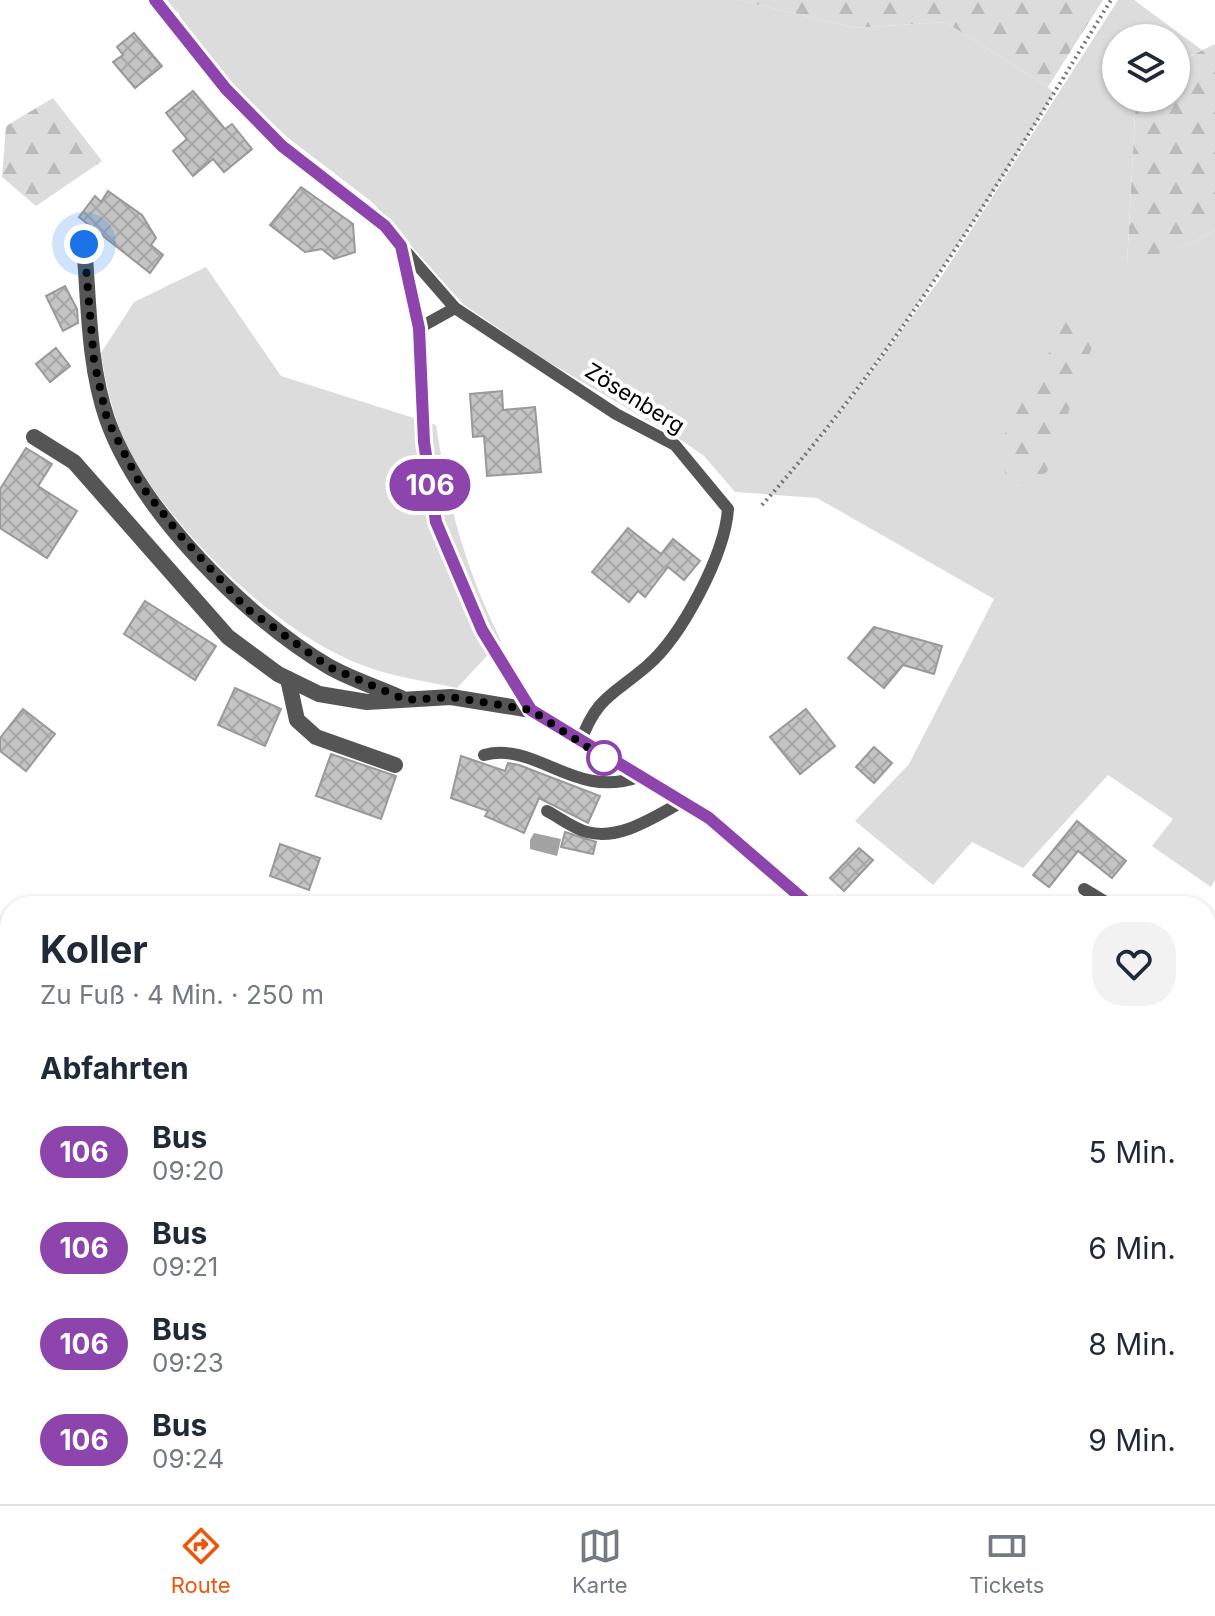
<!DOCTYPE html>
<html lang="de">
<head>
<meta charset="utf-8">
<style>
  body { margin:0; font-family:Inter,sans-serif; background:#f2f2f3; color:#1f2937; height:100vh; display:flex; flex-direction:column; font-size:30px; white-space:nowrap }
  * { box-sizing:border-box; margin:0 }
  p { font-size:26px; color:#747a83 }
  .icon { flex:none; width:44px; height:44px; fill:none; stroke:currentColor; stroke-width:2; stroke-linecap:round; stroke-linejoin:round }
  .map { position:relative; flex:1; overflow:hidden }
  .details { position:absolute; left:0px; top:896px; width:1216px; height:608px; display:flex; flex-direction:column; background:#fff; border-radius:32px 32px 0 0; box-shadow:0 2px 6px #0004 }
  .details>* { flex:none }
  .badge { padding:0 16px; border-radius:26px; font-size:28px; line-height:52px }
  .fabs { position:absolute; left:1102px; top:24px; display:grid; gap:16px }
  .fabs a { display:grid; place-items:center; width:88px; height:88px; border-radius:50%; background:#fff; box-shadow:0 2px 6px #0004; font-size:40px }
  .you { position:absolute; width:40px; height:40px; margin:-20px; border:6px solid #fff; border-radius:50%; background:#1a73e8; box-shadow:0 0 0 12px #1a73e833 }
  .map>.badge { position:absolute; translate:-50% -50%; box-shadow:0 0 0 4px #fff }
  h2 { padding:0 40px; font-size:30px; line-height:72px }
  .round { display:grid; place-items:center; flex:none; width:84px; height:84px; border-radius:32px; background:#f2f2f3 }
  .summary { display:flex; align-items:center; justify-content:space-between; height:136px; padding:0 40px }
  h1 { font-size:38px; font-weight:700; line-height:60px }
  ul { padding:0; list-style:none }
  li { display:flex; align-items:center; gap:24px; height:96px; padding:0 40px }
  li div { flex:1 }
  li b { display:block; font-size:30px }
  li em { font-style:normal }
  li .badge { min-width:88px; font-weight:700; text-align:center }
  .menu { display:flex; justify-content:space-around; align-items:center; height:112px; border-top:2px solid #e0e1e3; background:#fff; font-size:22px; color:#747a83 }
  .menu a { display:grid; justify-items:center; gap:4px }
  .menu .active { color:#ea580c }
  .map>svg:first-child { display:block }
  .green { fill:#dcdcdc }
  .forest { fill:url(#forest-firs) }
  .water { fill:#a3a3a3 }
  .building { fill:url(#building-cross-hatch); stroke:#999; stroke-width:2 }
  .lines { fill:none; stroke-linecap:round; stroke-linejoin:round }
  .path { stroke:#777; stroke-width:4; stroke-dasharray:2 4; stroke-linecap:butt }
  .lane { stroke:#555; stroke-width:12 }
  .street { stroke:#555; stroke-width:16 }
  .line-casing { stroke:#fff; stroke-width:18 }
  .line { stroke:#8e44ad; stroke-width:12 }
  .walk { stroke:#000; stroke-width:8; stroke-dasharray:0 14.4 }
  .stop-dot { fill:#fff; stroke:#8e44ad; stroke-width:4 }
  .labels { text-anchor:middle; stroke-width:8; stroke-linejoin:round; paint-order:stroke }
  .street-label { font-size:22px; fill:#000; stroke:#fff }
</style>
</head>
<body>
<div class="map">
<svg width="1215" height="1504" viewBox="0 0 1215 1504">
  <defs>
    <pattern id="forest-firs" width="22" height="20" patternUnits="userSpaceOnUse" patternTransform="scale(2)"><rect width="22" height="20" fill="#dcdcdc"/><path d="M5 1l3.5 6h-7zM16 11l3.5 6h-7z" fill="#bbb"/></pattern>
    <pattern id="building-cross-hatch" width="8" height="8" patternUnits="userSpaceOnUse" patternTransform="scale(2)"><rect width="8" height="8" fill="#c4c4c4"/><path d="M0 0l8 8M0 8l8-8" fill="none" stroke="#a7a7a7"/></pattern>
  </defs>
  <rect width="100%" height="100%" fill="#fff"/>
  <g class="green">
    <path d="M167 0H739L855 28 945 22 1048 87 1054 93 994 191 900 330 786 485 938 282 1118 0H1134L1202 50 1176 63V38H1116V98H1136L1127 263 1192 243 1215 230V880L1211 887 1152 846 1173 819 1108 775 1023 868 972 842 933 885 855 821 909 764 994 599 817 498 735 492 704 456 681 440 540 357 463 304 372 202 287 137 196 52 176 7 178 14Z"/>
    <path d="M206 267 281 376 436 425C449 508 464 565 501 641L457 688C426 681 392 677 362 665 275 633 165 524 125 442 113 415 105 382 101 353L134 302Z"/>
  </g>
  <g class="forest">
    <path d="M739 0H1103L1048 87 945 22 855 28Z"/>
    <path d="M1215 44V230L1192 243 1127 264 1136 98H1176V63Z"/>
    <path d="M53 98 102 161 36 206 2 177 6 126Z"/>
    <path d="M1070 314 1093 344 1047 472 1009 489 999 445Z"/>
    <path d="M26 1494H180L190 1504H15Z"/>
  </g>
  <path class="water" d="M534 833 561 839 557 856 530 849V840Z"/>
  <g class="building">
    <path d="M134 33 162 66 135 88 113 62 123 55 117 47Z"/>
    <path d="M193 91 225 129 232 124 252 149 224 172 213 159 193 176 173 151 187 139 166 113Z"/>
    <path d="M301 187 353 224 355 252 334 259 322 249 305 252 270 225Z"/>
    <path d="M108 191 142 215 156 238 151 245 163 255 150 273 79 217 95 196 101 202Z"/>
    <path d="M65 286 77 309 78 323 63 331 46 296Z"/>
    <path d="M56 348 70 366 50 382 36 364Z"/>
    <path d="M502 391 503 410 535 407 541 472 487 476 484 436 473 437 470 394Z"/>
    <path d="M26 448 52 464 38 486 77 511 47 558 0 528V489Z"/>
    <path d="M628 528 661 554 673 539 700 561 684 580 668 567 645 597 638 591 629 602 592 572Z"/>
    <path d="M145 601 216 646 195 680 124 634Z"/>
    <path d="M874 627 942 646 934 674 903 665 884 688 848 658Z"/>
    <path d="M235 688 281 709 265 746 218 725Z"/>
    <path d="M23 709 55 734 26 771 0 751V738Z"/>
    <path d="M806 709 835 746 800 774 770 737Z"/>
    <path d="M874 747 892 763 874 783 856 767Z"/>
    <path d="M331 754 396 776 381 819 316 796Z"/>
    <path d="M461 756 505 771 508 763 519 765 600 796 588 823 539 798 524 833 485 816 488 811 451 798Z"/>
    <path d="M1077 821 1126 861 1112 878 1078 851 1049 887 1033 875Z"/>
    <path d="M565 832 596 842 593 854 561 847Z"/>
    <path d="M280 844 320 858 309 890 270 876Z"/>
    <path d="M859 848 873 860 844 891 830 878Z"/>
  </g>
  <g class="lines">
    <g class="path">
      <path d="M762 505C899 352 1004 174 1111 0"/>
      <path d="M104 1504 105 1494"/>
      <path d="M645 1504 648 1494"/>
    </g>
    <g class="lane">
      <path d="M401 246 455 308 616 414 675 445 728 509C725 554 682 636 647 666 612 696 597 696 580 743"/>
      <path d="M419 328 455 308"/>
      <path d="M484 755C537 741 574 800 638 777"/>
      <path d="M547 811C560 818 574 829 587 832 620 841 654 817 682 802"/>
      <path d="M1084 889 1112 906"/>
      <path d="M0 976 10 978"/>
      <path d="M1206 1058H1215"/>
    </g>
    <g class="street">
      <path d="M155 0 226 89 282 146 385 226 401 246 419 328 424 442 436 522 482 630 531 710 709 818 811 906"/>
      <path d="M84 244C89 301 88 364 107 419 139 510 246 618 328 666 350 679 377 687 401 698"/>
      <path d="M34 437 74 462 228 637 278 674 319 694 367 702 451 697 531 710"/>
      <path d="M288 679 297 720 316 737 395 765"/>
      <path d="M0 1074 10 1088"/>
      <path d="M1206 1330 1215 1341"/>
      <path d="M0 1367H10"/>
      <path d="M972 1494 990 1504"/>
    </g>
  </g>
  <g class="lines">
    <defs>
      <path id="line" d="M155 0 226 89 282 146 385 226 401 246 419 328 424 442 436 522 482 630 531 710 709 818 811 906"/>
    </defs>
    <use href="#line" class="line-casing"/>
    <use href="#line" class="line"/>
    <path class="walk" d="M84 244 94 361 107 419 140 484 180 535 246 608 329 667 406 700 451 697 531 710 604 758"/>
  </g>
  <circle class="stop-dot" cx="604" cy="758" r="16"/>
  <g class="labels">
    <g class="street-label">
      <text transform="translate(635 398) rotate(32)" y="8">Zösenberg</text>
    </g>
  </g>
</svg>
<div class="fabs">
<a><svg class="icon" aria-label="layers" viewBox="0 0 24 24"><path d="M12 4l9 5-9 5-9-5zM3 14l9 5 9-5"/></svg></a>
</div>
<div class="you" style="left:84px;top:244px"></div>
<b class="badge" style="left:430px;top:485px;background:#8e44ad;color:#fff">106</b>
<section class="details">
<div class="summary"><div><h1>Koller</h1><p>Zu Fuß · 4 Min. · 250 m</p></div><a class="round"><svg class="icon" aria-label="heart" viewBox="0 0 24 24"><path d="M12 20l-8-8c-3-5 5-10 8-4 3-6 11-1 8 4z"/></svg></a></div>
<h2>Abfahrten</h2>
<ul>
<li><span class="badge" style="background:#8e44ad;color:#fff">106</span><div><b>Bus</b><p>09:20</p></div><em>5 Min.</em></li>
<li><span class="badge" style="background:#8e44ad;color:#fff">106</span><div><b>Bus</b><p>09:21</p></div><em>6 Min.</em></li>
<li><span class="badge" style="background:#8e44ad;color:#fff">106</span><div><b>Bus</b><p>09:23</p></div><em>8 Min.</em></li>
<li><span class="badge" style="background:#8e44ad;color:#fff">106</span><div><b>Bus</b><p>09:24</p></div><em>9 Min.</em></li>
</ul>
</section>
</div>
<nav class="menu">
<a class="active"><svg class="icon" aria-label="directions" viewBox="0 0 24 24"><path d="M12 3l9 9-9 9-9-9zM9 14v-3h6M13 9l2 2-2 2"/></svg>Route</a>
<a><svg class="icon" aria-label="map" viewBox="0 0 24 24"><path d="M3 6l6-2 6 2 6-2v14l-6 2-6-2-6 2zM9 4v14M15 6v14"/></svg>Karte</a>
<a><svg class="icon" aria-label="tickets" viewBox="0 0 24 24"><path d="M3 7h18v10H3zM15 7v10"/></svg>Tickets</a>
</nav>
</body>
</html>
